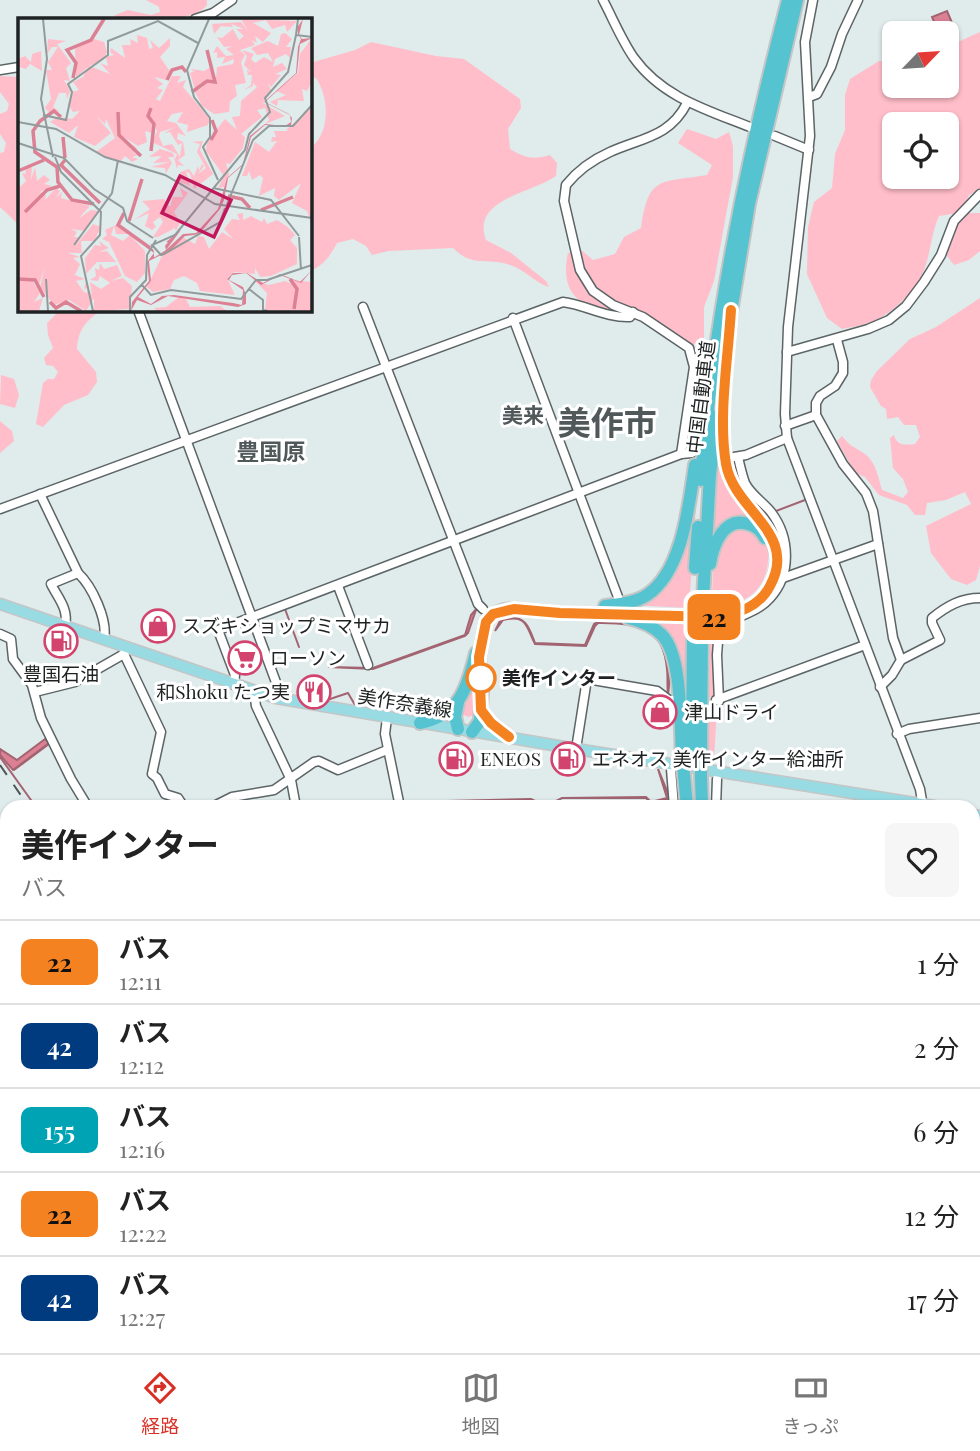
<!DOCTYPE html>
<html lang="ja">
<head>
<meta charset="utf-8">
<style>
  body { margin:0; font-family:"Playfair Display","Noto Sans JP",serif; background:#f6f6f6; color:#222; height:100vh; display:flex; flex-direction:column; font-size:26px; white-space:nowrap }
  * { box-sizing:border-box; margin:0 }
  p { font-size:23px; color:#767676 }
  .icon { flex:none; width:38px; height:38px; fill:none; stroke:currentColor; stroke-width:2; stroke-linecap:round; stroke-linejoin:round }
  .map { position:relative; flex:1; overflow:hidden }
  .panel { position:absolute; left:0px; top:800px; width:980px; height:555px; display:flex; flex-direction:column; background:#fff; border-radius:21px 21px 0 0; box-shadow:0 2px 5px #0004 }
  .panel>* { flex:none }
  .badge { padding:0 14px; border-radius:10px; font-size:24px; line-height:46px }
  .needle { width:46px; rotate:65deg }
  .controls { position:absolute; left:882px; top:21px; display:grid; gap:14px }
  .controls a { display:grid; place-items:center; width:77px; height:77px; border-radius:10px; background:#fff; box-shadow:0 2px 5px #0004; font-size:35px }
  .map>.badge { position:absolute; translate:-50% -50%; box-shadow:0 0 0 4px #fff }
  .round { display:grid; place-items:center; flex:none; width:74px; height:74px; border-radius:10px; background:#f6f6f6 }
  .overview { display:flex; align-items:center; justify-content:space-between; height:119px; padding:0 21px }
  h1 { font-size:33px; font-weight:700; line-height:52px }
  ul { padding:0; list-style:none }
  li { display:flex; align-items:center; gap:21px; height:84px; padding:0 21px; border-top:2px solid #e0e0e0 }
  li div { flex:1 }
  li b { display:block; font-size:26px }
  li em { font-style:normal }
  li .badge { min-width:77px; font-weight:700; text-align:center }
  .dock { display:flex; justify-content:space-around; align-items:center; height:98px; border-top:2px solid #e0e0e0; background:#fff; font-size:19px; color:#767676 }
  .dock a { display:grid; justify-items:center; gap:4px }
  .dock .active { color:#d93025 }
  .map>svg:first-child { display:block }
  .green { fill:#ffbec9; fill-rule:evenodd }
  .water { fill:#dc8194; stroke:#a36472; stroke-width:2 }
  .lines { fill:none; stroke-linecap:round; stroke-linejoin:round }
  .stream { stroke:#a36472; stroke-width:2 }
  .river { stroke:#dc8194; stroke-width:10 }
  .minor-casing { stroke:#5c6466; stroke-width:11 }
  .major-casing { stroke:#c4c6c6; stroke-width:13 }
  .highway-casing { stroke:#c4c6c6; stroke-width:16 }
  .minor { stroke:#fff; stroke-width:8 }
  .major { stroke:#99dbe3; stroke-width:10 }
  .highway { stroke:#55c3d0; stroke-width:12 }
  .rail { stroke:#505656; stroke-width:2; stroke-dasharray:12 12; stroke-linecap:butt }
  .highway-bridge-casing { stroke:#c4c6c6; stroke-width:16; stroke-linecap:butt }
  .highway-bridge { stroke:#55c3d0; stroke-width:12 }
  .line-casing { stroke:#fff; stroke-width:16 }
  .line { stroke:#f58220; stroke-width:10 }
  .stop-dot { fill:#fff; stroke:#f58220; stroke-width:3.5 }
  .labels { text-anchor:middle; stroke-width:6; stroke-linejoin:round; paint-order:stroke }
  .street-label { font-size:19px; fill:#1e2222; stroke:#fff }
  .poi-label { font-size:19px; fill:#1e2222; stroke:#fff; text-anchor:start }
  .stop-label { font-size:19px; font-weight:bold; fill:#1e2222; stroke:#fff; text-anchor:start }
  .neighbourhood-label { font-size:21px; font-weight:bold; fill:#505859; stroke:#fff }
  .quarter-label { font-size:23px; font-weight:bold; fill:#505859; stroke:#fff }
  .town-label { font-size:33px; font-weight:bold; fill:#505859; stroke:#fff }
  .inset-river { fill:none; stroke:#dc8194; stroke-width:3.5 }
  .inset-road { fill:none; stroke:#929b9b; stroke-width:2 }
  .view { fill:#c2185b; fill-opacity:0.15; stroke:#c2185b; stroke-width:3.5 }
  .inset-edge { fill:none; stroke:#1e2222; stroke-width:3.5 }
</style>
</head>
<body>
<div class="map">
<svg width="980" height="1353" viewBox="0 0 980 1353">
  <rect width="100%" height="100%" fill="#e0ebec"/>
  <g class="green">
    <path d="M146 0H207V5C193 25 138 17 114 19L115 15 128 10 151 15 160 12 159 7Z"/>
    <path d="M980 32V189L969 195 965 205 970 213H980V251L969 260 954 265 947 256 949 243 957 222 952 214 939 216C932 232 931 248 926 264 919 289 893 314 869 323 860 326 851 327 842 329L827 318 807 274 808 227 814 202 832 188 835 154 845 130V95L850 79 879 61H894V86H947V47ZM894 124H947V177H894Z"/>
    <path d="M371 42 436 56 464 59 520 99 521 108 508 129 510 149C525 158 533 160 550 155L557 163 556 176C530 194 471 199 486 240L511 253 546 281 549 287C536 283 527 272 515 267 489 255 475 270 453 248L388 251 372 255 366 246 353 239 337 243C330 256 324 265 310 271V148C331 133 329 97 316 78L310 77V63L355 50Z"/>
    <path d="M0 76 19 77V225L0 207V153L4 152 6 143 0 134V114L7 111 9 104 0 92Z"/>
    <path d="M687 129 716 139 729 132 733 146V177L714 281 704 307V338L692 346 648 317 626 305C615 311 610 310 599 308 569 303 562 280 568 253L580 249 593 260 615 254 624 237 641 228C649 175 659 183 707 175L712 165 678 143Z"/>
    <path d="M980 298V566L976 580 967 585 951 579 931 553 926 526 971 504 965 492 946 500 927 503 925 515H915L907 505 879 495 865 477 855 473 837 441 842 436C849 446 855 447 865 454 876 462 878 477 882 490L903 498 908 492 903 479 893 468 890 438 894 435C897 446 904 445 915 444L920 437 916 425H904L898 417 887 419 886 409 881 406 870 387 871 380 877 371 910 339 936 327Z"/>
    <path d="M60 310H102C86 320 78 330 77 349L96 372 97 382 88 395 64 405 43 427 36 424 43 383 48 379H54L58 372 53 366 46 365 44 358 53 348 48 335 47 323Z"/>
    <path d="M1 375 14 379 19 395 15 408 0 404Z"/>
    <path d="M0 421 12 431 14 441 0 453Z"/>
    <path d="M720 442 722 452 756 518 744 519 711 548Z"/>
    <path d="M732 459C743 466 743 486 752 496 758 503 766 508 771 515 793 549 786 594 749 613 741 617 724 618 719 626 712 638 717 681 717 696L709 698 710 618C733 619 753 613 767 594 774 586 778 576 779 565 783 533 760 519 742 497 734 487 730 474 728 462V460Z"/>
    <path d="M699 460 689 608 629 605 667 579Z"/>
    <path d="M746 526C752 530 759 535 763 540 768 545 769 555 768 561 766 593 739 608 711 608L714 560 727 532Z"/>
    <path d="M633 615 688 618 687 747 674 649Z"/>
    <path d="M471 688 476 690 475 715 468 717 462 714C459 703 466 696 471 688Z"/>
    <path d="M709 701 715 702 717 707 714 759 706 761Z"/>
  </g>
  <g class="water">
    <path d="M947 11 958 37 947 42V33H939L932 17Z"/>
    <path d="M478 607 480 610H476L468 633 465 636 373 669 328 667 373 668 465 635 471 615Z"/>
    <path d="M508 617C527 617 529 628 535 643L585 645 594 624 598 622C613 623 629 621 643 626 670 636 671 673 668 696 667 688 668 678 667 669 663 623 635 624 598 623L595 626 586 646 535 644C526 627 528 614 503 620L495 631 500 621Z"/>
    <path d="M45 739 49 743 13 770 0 755V749L17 760Z"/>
    <path d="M658 769 672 803 668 800 650 803 646 798H562L546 807 531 800 405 802 531 799 546 806 562 798 646 797 651 802 667 798Z"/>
  </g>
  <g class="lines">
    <g class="stream">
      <path d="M776 511 805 500"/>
      <path d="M285 609 299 647"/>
      <path d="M317 683 327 700 348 693 355 705"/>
      <path d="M0 757 36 807"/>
      <path d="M14 770 49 744"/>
      <path d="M3 998 7 1021"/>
      <path d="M0 1061 7 1068"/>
      <path d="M241 1348 242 1353"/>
    </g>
    <path class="river" d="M973 931 980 927"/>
    <defs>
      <g id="minor">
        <path d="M603 0C613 19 622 41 634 58 662 97 707 110 750 127"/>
        <path d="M813 0 805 42 810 136 788 327 785 414 787 438 920 789 923 807"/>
        <path d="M195 19 213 13 232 0"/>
        <path d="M0 70 19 67"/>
        <path d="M809 97 817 94 831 67 842 34 858 0"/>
        <path d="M775 136 809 150"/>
        <path d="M363 307 478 604 483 609"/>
        <path d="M138 310 277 685 276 698"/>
        <path d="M513 318 618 597"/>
        <path d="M837 340 843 362V373L835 386 820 396 816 403V415L843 464 866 493 873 511 893 638 901 660 892 675 880 687"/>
        <path d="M787 352 868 329 889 320 906 306 924 282 941 255 954 221 980 194"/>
        <path d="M785 426 816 415"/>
        <path d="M681 454 694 367 689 348 643 317 613 305 593 291 580 270 564 201 566 185C578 170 592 160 610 152 641 138 670 137 687 103"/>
        <path d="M734 457 746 455 787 438"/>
        <path d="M40 494 78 573C92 586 108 620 104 639"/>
        <path d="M0 509 563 302C586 305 606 318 630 317L633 312"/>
        <path d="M783 578 878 544"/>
        <path d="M338 586 368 665"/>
        <path d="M65 626C69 609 58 598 51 584L78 573"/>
        <path d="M0 634 11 639 13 659 32 685 41 718 71 779 88 807"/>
        <path d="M126 647 124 654 161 732 152 774 157 778 165 794 178 798 184 807"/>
        <path d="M901 660 940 640 932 623V618C947 606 961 598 980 598"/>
        <path d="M234 685 235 675 218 630 681 454 692 453"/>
        <path d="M35 692 75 682 124 654"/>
        <path d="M254 692 256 706 291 780 296 807"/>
        <path d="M716 700 865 645"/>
        <path d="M719 701 717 655 719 629C731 616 754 616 770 598 792 574 790 537 771 512 763 502 751 495 745 483 742 475 740 466 738 457"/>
        <path d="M387 718 385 734 400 807"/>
        <path d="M897 734 909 729 980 718"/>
        <path d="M576 749 587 679 657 691 669 700H676"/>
        <path d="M671 769 674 807"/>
        <path d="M217 807 216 805 232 797 274 790 314 762 319 761 338 770 387 750"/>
        <path d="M716 807 717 779"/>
        <path d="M973 891 980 890"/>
        <path d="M973 1040 980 1039"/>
        <path d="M0 1152H7"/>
        <path d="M973 1218 980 1234"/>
        <path d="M145 1348 146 1353"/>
        <path d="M226 1348 231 1353"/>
        <path d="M248 1348 257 1353"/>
        <path d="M514 1348 515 1353"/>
      </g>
      <g id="major">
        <path d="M0 604 276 698 576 749 940 807"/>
        <path d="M973 815 980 816"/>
        <path d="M0 1071 7 1078"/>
        <path d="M973 1294 980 1293"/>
      </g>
      <g id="highway">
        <path d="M730 318 749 204 797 0"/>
        <path d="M701 480C714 318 747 158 788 0"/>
        <path d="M710 564C713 545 724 516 748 524 756 526 761 530 765 538"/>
        <path d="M695 568 698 527"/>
        <path d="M703 600 710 474 717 416"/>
        <path d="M605 606C619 604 635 603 647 595 683 571 689 504 695 465"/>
        <path d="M628 618C641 621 652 625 662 635 683 657 680 726 682 757"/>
        <path d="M481 710 491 723 509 737"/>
        <path d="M420 723C459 715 467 690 476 653"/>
        <path d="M458 729 455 717 458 702"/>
        <path d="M472 732 480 721 482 692 479 657 486 622 493 614 504 610 514 609 560 613 717 617C739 613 759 607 770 586 798 533 734 511 726 464 717 417 728 358 731 310"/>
        <path d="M692 760 693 625"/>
        <path d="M701 760 702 625"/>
        <path d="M684 775 687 807"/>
        <path d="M701 777 702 807"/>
        <path d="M759 1348 760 1353"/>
        <path d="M769 1348 770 1353"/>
      </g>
    </defs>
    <use href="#minor" class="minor-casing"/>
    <use href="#major" class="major-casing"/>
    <use href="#highway" class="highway-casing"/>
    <use href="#minor" class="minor"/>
    <use href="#major" class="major"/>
    <use href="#highway" class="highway"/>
    <g class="rail">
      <path d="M0 765 29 807"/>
      <path d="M230 1348 236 1353"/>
    </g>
    <defs>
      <g id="highway-bridge">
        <path d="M693 625 694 600"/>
        <path d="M682 757 684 775"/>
        <path d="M701 760V777"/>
      </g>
    </defs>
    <use href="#highway-bridge" class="highway-bridge-casing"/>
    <use href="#highway-bridge" class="highway-bridge"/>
  </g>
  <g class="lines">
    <defs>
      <path id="line" d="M509 737 491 723 481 710 479 657 486 622 493 614 514 609 560 613 717 617C739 613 759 607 770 586 799 533 734 511 726 464 718 417 728 359 731 310"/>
    </defs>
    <use href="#line" class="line-casing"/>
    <use href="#line" class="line"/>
  </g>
  <defs>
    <symbol id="shop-ring" viewBox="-11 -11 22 22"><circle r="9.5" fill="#fff" stroke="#d2446d" stroke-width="1.5"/><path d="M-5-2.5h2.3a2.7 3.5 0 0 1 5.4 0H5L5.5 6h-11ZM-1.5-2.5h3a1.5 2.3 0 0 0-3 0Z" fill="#d2446d"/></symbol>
    <symbol id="fuel-ring" viewBox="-11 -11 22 22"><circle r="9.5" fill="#fff" stroke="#d2446d" stroke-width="1.5"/><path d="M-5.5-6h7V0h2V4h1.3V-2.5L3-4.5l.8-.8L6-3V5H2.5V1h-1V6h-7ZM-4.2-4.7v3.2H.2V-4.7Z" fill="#d2446d"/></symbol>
    <symbol id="supermarket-ring" viewBox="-11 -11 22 22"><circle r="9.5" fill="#fff" stroke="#d2446d" stroke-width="1.5"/><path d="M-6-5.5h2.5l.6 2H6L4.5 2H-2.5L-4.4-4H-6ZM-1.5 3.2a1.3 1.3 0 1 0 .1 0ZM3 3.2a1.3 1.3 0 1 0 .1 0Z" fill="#d2446d"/></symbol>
    <symbol id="restaurant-ring" viewBox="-11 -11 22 22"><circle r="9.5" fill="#fff" stroke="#d2446d" stroke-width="1.5"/><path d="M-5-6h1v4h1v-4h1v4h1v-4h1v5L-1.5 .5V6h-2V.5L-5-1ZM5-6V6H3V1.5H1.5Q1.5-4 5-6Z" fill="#d2446d"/></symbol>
  </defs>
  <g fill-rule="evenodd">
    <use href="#shop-ring" x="139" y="607" width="38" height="38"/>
    <use href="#fuel-ring" x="42" y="622" width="38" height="38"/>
    <use href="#supermarket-ring" x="226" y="639" width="38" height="38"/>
    <use href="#restaurant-ring" x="295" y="673" width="38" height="38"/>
    <use href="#shop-ring" x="641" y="693" width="38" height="38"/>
    <use href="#fuel-ring" x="437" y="740" width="38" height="38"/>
    <use href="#fuel-ring" x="549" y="740" width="38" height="38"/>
  </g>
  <circle class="stop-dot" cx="481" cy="678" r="14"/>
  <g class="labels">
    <g class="street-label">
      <text transform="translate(701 397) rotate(-83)" y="7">中国自動車道</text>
      <text transform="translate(405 703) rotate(9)" y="7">美作奈義線</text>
    </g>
    <g class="poi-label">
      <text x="182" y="633">スズキショップミマサカ</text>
      <text x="270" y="665">ローソン</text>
      <text x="61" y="681" text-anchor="middle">豊国石油</text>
      <text x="290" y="699" text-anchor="end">和Shoku たつ実</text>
      <text x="684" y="719">津山ドライ</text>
      <text x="480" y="766">ENEOS</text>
      <text x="592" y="766">エネオス 美作インター給油所</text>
    </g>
    <g class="stop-label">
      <text x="502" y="685">美作インター</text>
    </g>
    <g class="neighbourhood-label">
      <text x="523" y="423">美来</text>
    </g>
    <g class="quarter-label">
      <text x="271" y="460">豊国原</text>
    </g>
    <g class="town-label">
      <text x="607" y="435">美作市</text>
    </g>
  </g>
  <g transform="translate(18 18)">
    <rect width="294" height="294" fill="#e0ebec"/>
    <path d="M223 1 279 3 269 14 267 7 254 11 248 2 235 5 253 15 245 24 237 18 239 25 234 22 237 27 222 32 227 37 223 44 228 65 217 67 219 78 212 83 211 94 196 96 184 88 177 74 186 68 177 72 172 55 177 53H175L173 51 186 53 193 49 198 60 199 49 215 46 216 41 204 46 207 39 199 40V34L195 35 199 28 208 38 216 37 208 31 214 28 206 29 199 19 204 20 215 11 221 22 226 18 218 11H226L213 6 215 9 203 8 196 16 194 6 223 4 230 13ZM263 16 267 15 274 21 268 29H273L272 40 268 36 257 41 255 49 264 45 269 51 257 56 263 57 253 69 250 65 253 73 245 85 267 98 247 106 251 102 247 90 239 92 244 99 223 116 227 119 225 130 212 146 208 145 211 157 206 169 200 170 206 158 188 133 189 124 207 101 219 112 214 99 222 98 223 83 239 69 235 65V68L226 72 233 67 234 57H229L230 55 229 54V52L233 54 226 47 229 38 228 37 224 32 236 36 233 41 237 45 246 39 255 44 250 35 239 37 233 30 250 23 260 28ZM119 17 129 20 131 31 135 30 132 22 141 30 152 20V28L142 39 153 55 148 62 136 59 145 66 139 70 145 72 138 81 142 83 154 58H163L159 65 168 62 165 69 192 101 190 107 169 114 170 107 159 104 165 94 154 96 149 103 158 105 168 118 160 115 159 121 165 124 167 137 160 142 166 148 160 147 159 151 156 139H150L154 145 148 155 147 150 133 149 152 144 135 145 144 138 131 139 142 131 155 135 157 141 159 136 134 124 139 113 136 105 134 115 127 113 129 124 120 128 102 117 119 130 116 135 120 137 114 139 120 141 114 144 107 138 101 145 78 134 97 120 88 101 87 106 78 98 93 115 77 128 56 119 60 107 51 115 32 104 40 99 54 101 62 93 55 94 50 86 54 74 61 72 55 64 65 59 70 49 58 59 57 31 76 21 86 24 89 34 85 42 71 48 92 56 82 45 90 48 88 39 96 37 92 34 93 30 107 40 104 27H113L112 21 120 25ZM155 110 146 115 152 114 160 127 164 125 162 139 154 126 145 128 141 118 142 114ZM294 20V64L289 73 284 71 286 83 260 82 259 88 252 84 268 77 258 73 280 55 282 36ZM30 21 48 23 39 26 53 45 48 50 52 63 46 62 52 73 49 81 48 75H41L35 89 41 93 32 95 27 90 33 81 28 52H34L30 44 40 29H34L29 36ZM23 33 24 53 12 46 8 51 1 49 0 41 7 38 13 44 14 36ZM294 89V208L289 193 274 185 283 165 261 182 256 178 257 170 241 178 245 160 242 157 234 162 231 153 229 158H224L237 124 251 134 259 123 253 124 254 119H258L256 113H272L268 112ZM185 123 182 132 195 156 176 171 172 155H171L168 153 172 168 162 164V154L171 151 176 158 180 148 181 153 184 146 186 148 180 156 188 150 179 134 182 126 174 124ZM14 147 13 162 17 149 19 163 26 157 32 162 26 166 34 168 22 174 28 177 27 182 38 170 42 173 38 180 44 174 43 180 72 188 61 200 73 192 81 193 67 213 53 211 59 214 56 219H63L57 228 75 206 83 209 76 223H63L64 235H50L62 239 55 240 62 246 57 257 67 261 58 263 66 274 69 275 70 270 66 271 68 264 74 278 72 264 83 271 92 265 82 258 80 263 72 262 78 258 77 250 81 252 82 245 86 251 99 247 104 258 93 263 105 260 114 268 112 291 76 293V280L68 293 51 282 36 287 22 269 27 248 21 267 17 261 14 262 22 275 16 284 25 280 21 293H0V262L11 263 0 259V161L2 169 8 163 4 155 8 156 7 151ZM162 170 170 175 156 194 162 204 158 213 157 210 140 219 127 220 135 219 145 204 142 199 135 204 138 209 134 212 127 208 131 195 116 202 132 191 124 183 146 181 152 189 155 179H165ZM225 195V202L233 198 244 204 246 200 249 206 259 202 270 209 277 217 272 222 279 230V246L253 258 242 259 237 250V256L216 254 209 260 217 277 182 273 179 265 166 258 156 262 152 271 135 274 129 269 144 238 166 220 177 226 180 218 186 219 191 231 204 214 215 221 206 211 214 201 222 202 219 196ZM98 207 112 216H98L96 208 93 217 105 223 112 217 127 233V255L119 264 107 258 91 224 84 221 89 217 87 212ZM81 223 91 230 81 234 89 233 98 244H79L68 256 67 240 77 227 83 228ZM273 262 294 264V293L247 292 249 275 237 263 251 267 267 263 274 266ZM161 279 168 281 172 289 202 288 209 293H139L136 290 148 289Z" fill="#ffbec9" fill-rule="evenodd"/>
    <path d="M285 1 281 17 284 21 294 20 282 26 279 55 247 84 271 96 274 100 273 107 269 109 247 107 233 119 226 146 210 160 206 182 202 191 182 215 176 217 167 218 153 232 131 243 133 263 120 279 133 286 144 278 156 277 215 285 224 287 225 272 209 261 215 255H229L245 265 262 256 282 264 294 252 283 265 262 257 243 267 228 255 214 257 211 262 225 269 228 277V286L220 289 150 278 133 287 119 282 113 293 114 284 131 263 129 244 136 235 128 229 135 231 136 234V239H137L148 232 147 228 150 224H148L163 212 148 232 165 216 178 215 200 191 209 160 225 146 232 118 247 106 267 108 273 104 272 97 246 84 278 55 280 29 283 21 280 16 279 10Z" fill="#dc8194"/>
    <path class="inset-river" d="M55 60 58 45 49 32 73 22 86 1M149 62 154 52 164 49 168 54M174 74 189 63 197 64 189 32M100 94 101 117 123 138M43 99 36 93 22 103 15 113 17 134 39 149 40 164 54 182 76 186M45 119 47 140M193 122 198 113 194 102M133 133 136 106 130 98 133 90M47 142 43 147 82 185M0 153 26 142M210 178 224 181 232 190M243 192 275 179M7 194 29 172 42 168M106 195 100 207 132 230M111 203 124 161M0 261 17 262 26 279M272 261 279 271 276 291M32 284 38 290 48 284 63 293"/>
    <path class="inset-road" d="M25 1 29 41 23 81 35 139M191 1 169 52 176 79 192 100V119L185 129 200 162M280 1 278 17 294 19M25 97 48 102 54 74 50 66 90 37V23L140 3 180 25M0 104 38 111 87 139 147 157 197 186 294 200M0 125 46 140 76 171 105 190 109 203 135 220M37 139 43 154 83 194 82 217 63 238 75 293M195 170 253 182 281 218M208 189 235 122 251 108H275L294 87M207 190 202 204 146 236 143 237 134 227 157 217 227 132 231 116 252 94 247 80 270 54 278 17M281 219 283 252M56 227 94 175 100 142M28 261 30 293M124 267 133 277 153 272 223 281 238 262H249L294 247M231 271 245 282V292L250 293M112 293V279L128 262 129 237 138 222"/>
    <path class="view" d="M162 158 213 182 196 219 144 195Z"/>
    <rect width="294" height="294" class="inset-edge"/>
  </g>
</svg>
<div class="controls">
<a><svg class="needle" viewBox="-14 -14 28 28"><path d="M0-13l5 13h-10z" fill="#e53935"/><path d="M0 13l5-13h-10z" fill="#767676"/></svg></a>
<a><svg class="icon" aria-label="locate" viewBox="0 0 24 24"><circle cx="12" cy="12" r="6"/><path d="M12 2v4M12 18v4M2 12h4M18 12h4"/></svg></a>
</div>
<b class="badge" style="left:714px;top:617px;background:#f58220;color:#111">22</b>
<section class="panel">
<div class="overview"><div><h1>美作インター</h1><p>バス</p></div><a class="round"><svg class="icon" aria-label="heart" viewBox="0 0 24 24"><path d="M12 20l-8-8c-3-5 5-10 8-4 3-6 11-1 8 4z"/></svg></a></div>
<ul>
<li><span class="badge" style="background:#f58220;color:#111">22</span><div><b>バス</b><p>12:11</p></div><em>1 分</em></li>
<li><span class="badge" style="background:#003b80;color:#fff">42</span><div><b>バス</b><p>12:12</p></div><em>2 分</em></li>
<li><span class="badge" style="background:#00a3b4;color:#fff">155</span><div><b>バス</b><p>12:16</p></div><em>6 分</em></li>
<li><span class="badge" style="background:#f58220;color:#111">22</span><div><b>バス</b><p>12:22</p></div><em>12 分</em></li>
<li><span class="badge" style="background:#003b80;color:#fff">42</span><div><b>バス</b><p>12:27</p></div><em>17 分</em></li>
</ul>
</section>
</div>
<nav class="dock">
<a class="active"><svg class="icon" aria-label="directions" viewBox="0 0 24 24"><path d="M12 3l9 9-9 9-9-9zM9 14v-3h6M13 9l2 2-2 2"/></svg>経路</a>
<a><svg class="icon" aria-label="map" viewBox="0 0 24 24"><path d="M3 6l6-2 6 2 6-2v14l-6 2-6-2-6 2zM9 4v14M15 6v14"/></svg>地図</a>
<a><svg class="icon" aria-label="tickets" viewBox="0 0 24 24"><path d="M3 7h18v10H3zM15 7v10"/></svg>きっぷ</a>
</nav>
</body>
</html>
